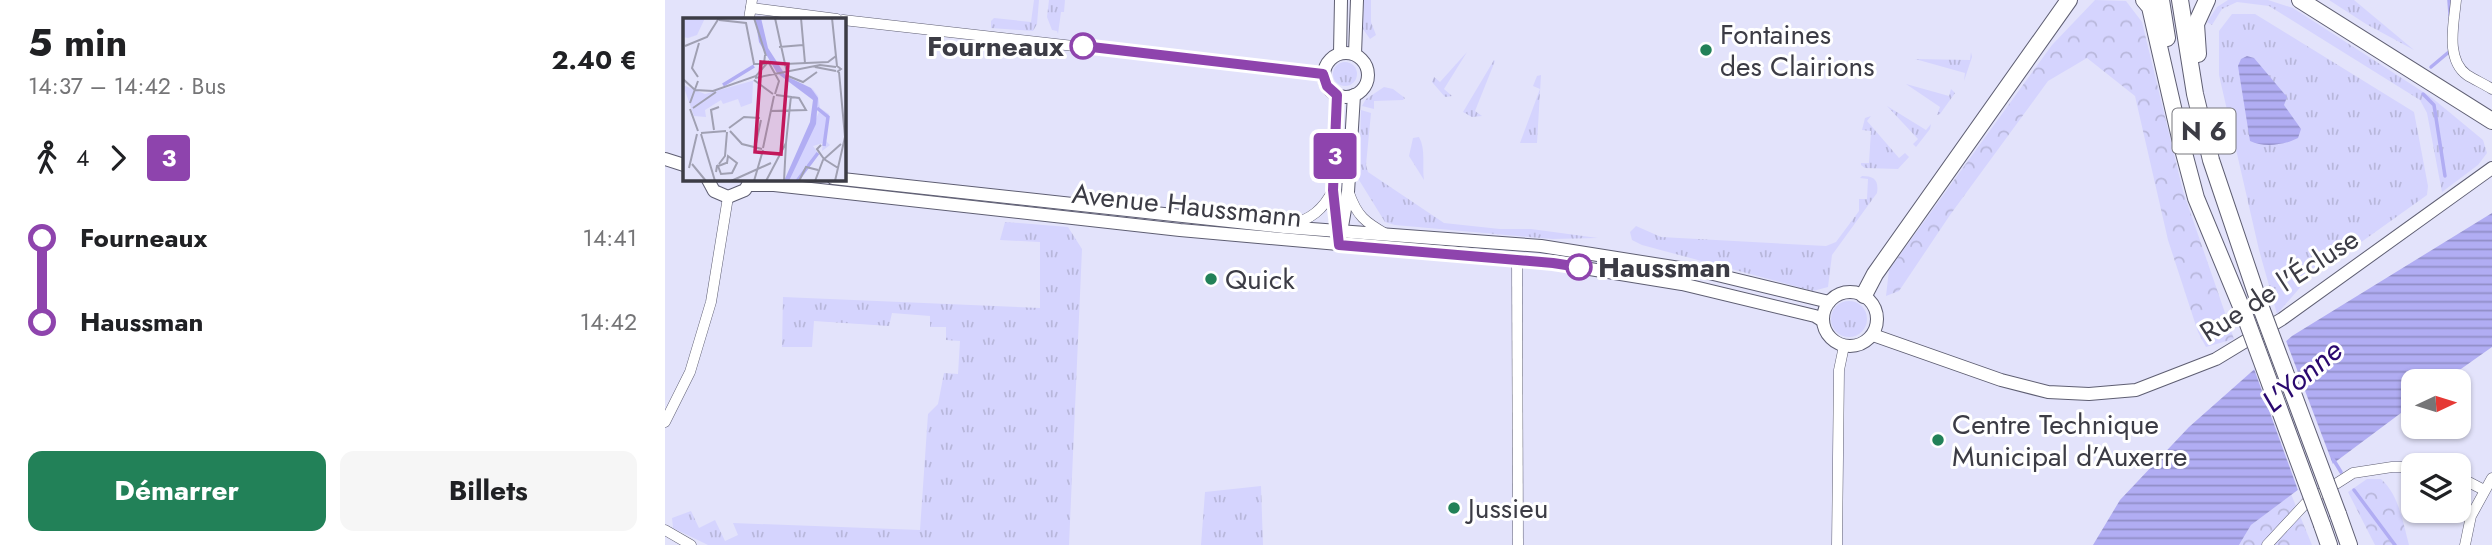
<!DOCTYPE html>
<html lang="fr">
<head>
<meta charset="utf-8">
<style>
  body { margin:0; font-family:Jost,sans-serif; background:#f6f6f6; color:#202124; height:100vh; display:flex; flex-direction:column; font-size:26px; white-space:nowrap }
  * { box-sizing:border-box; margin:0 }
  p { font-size:23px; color:#757577 }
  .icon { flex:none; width:38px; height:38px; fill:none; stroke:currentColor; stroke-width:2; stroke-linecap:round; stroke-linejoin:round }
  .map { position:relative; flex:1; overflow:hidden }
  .panel { display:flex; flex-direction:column; background:#fff; width:665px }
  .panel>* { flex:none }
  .badge { padding:0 14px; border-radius:5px; font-size:24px; line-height:46px }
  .needle { width:46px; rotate:86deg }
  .fabs { position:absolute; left:1736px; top:369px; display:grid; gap:14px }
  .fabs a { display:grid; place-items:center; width:70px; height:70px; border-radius:14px; background:#fff; box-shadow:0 2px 5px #0004; font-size:35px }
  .map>.badge { position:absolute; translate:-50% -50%; box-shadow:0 0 0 4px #fff }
  .legs { display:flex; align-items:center; gap:10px; height:77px; padding:0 28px; font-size:23px }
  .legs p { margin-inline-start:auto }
  .overview { display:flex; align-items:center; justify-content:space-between; height:119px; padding:0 28px }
  h1 { font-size:38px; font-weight:700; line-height:52px }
  .primary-button { display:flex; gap:14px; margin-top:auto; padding:14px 28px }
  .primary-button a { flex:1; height:80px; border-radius:14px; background:#228158; color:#fff; font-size:28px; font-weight:700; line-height:80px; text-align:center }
  .primary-button a+a { background:#f6f6f6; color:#202124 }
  ul { padding:0 28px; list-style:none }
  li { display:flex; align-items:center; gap:24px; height:84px; font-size:26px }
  li i { display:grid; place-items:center; width:10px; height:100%; margin:0 9px; background:currentColor }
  li i::after { content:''; width:18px; height:18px; margin:-9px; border:5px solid; border-radius:50%; background:#fff }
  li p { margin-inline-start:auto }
  li:first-child i { background:linear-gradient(#0000 50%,currentColor 0) }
  li:last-child i { background:linear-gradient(currentColor 50%,#0000 0) }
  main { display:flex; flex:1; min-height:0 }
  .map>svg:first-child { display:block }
  .grass { fill:url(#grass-tufts) }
  .forest { fill:url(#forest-crowns) }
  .water { fill:url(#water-rules) }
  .pier { fill:#e3e3fb }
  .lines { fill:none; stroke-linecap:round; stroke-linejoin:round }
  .stream { stroke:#b1adf3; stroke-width:3.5 }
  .minor-casing { stroke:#5e5e72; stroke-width:11 }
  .tertiary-casing { stroke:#5e5e72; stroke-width:14 }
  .primary-casing { stroke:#5e5e72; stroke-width:18 }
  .minor { stroke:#fff; stroke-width:10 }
  .tertiary { stroke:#fff; stroke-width:12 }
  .primary { stroke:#fff; stroke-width:16 }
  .primary-bridge-casing { stroke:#5e5e72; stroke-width:18; stroke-linecap:butt }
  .primary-bridge { stroke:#fff; stroke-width:16 }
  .line-1-casing { stroke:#fff; stroke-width:16 }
  .line-1 { stroke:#8e44ad; stroke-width:10 }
  .stop-1-dot { fill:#fff; stroke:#8e44ad; stroke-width:3.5 }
  .poi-dot { fill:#228158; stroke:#fff; stroke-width:2.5 }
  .labels { text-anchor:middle; stroke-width:6; stroke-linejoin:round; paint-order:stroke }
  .shield { fill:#fff; stroke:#76767d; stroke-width:2 }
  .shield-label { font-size:26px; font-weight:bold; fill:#3c3c45 }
  .poi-label { font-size:28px; fill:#3c3c45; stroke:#fff; text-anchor:start }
  .stop-label { font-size:28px; font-weight:bold; fill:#3c3c45; stroke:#fff; text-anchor:end }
  .street-label { font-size:28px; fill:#3c3c45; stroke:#fff }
  .water-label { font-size:30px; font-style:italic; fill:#2a086f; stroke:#fff }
  .inset-river { fill:none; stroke:#b1adf3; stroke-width:3.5 }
  .inset-road { fill:none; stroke:#a0a0b2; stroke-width:2 }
  .view { fill:#c2185b; fill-opacity:0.15; stroke:#c2185b; stroke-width:3.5 }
  .inset-edge { fill:none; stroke:#3c3c45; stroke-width:3.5 }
</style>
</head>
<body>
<main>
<section class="panel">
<div class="overview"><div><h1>5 min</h1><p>14:37 – 14:42 · Bus</p></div><b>2.40 €</b></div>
<div class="legs"><svg class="icon" aria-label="walk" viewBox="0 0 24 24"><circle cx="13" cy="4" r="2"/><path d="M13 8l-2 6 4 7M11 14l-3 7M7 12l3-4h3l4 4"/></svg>4<svg class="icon" aria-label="forward" viewBox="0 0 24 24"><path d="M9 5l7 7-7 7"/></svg><b class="badge" style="background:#8e44ad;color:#fff">3</b></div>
<ul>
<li><i style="color:#8e44ad"></i><b>Fourneaux</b><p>14:41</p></li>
<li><i style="color:#8e44ad"></i><b>Haussman</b><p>14:42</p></li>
</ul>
<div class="primary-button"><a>Démarrer</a><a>Billets</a></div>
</section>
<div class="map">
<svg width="1827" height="545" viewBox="0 0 1827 545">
  <defs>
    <pattern id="grass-tufts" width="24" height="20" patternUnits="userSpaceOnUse" patternTransform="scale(1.75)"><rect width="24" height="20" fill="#d5d4fe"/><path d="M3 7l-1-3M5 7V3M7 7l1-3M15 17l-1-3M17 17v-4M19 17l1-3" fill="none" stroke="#b8b7db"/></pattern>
    <pattern id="forest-crowns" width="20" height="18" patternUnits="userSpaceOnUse" patternTransform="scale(1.75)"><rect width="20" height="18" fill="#d5d4fe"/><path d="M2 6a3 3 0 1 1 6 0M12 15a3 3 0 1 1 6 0" fill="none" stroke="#b8b7db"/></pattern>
    <pattern id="water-rules" width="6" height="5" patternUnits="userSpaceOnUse" patternTransform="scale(1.75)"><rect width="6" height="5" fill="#b1adf3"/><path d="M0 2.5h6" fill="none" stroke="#918ec7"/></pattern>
  </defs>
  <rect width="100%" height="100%" fill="#e3e3fb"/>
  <g class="grass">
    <path d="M369 0H374L372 24 368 31 326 28V21L329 18 366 22Z"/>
    <path d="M384 0H400L399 12H396L393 34 392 31 387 30 382 17Z"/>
    <path d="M699 0H706V22L711 35 705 39 698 29Z"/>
    <path d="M1563 0H1603L1628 8 1766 97 1818 140 1822 153 1813 165 1777 192 1762 113 1755 100 1604 6 1572 2 1557 9 1547 25 1542 22 1552 7Z"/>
    <path d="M1664 0H1689L1749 50 1701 24Z"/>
    <path d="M1567 14H1590L1749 112 1763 186 1762 195 1639 283 1612 314 1594 250 1554 75V31Z"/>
    <path d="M802 52 779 89 787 96 780 97 767 82 769 77 775 82Z"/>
    <path d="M1306 52 1307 57 1299 81 1300 73 1250 59 1305 60Z"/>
    <path d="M829 60 830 61 810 111 817 116 807 117 798 112Z"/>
    <circle cx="680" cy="74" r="12"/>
    <path d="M876 75 872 143H855L875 89 868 86 872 76Z"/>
    <path d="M1241 84 1284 96 1286 89 1290 93 1275 114 1272 115 1275 107Z"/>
    <path d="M719 87 728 89 740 98 738 100 709 101V109L697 106 701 99Z"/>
    <path d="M1222 106 1261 130 1266 124 1265 129 1251 147 1248 144 1253 139Z"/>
    <path d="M696 110 706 113 701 165 703 172 779 223 835 229H866L933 238 887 239 730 225 720 222 694 180Z"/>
    <path d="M1206 116 1202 121 1234 158 1240 153 1244 157 1233 169 1200 168 1196 165V163H1204L1206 131 1197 130 1200 118Z"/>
    <path d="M754 137C761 149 757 166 759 180L744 156 748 138Z"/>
    <path d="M1197 176C1209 176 1214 180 1212 193L1167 255 1163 287 1148 291 977 245 967 240 965 232 971 226 996 237 1161 246 1171 242 1194 211V199H1202L1203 179 1195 178Z"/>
    <path d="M340 222 403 227 417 249 404 545H43L8 528 7 518 26 511 34 528 50 520 60 541 73 535 68 523 255 530 263 414 273 404 279 373 293 374 295 341 281 340V327H265V316L227 313 224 326 149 321 147 347H117L118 297 375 308V242L335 240Z"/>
    <circle cx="1184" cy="319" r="18"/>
    <path d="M596 486 598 545H536L540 492Z"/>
  </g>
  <g class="forest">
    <path d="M1430 0 1461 1 1477 22 1518 191 1569 339 1541 347 1533 332 1503 240 1470 96 1422 58 1383 81 1285 215 1234 291 1221 296 1224 270 1387 45Z"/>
    <path d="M1702 479H1716C1734 495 1738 523 1744 545H1710L1683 492Z"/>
    <path d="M1626 494 1647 545H1574L1586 525Z"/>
  </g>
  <g class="water">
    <path d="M1582 56 1589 58 1622 97 1619 105 1636 129 1633 138C1620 145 1599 148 1585 141L1573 66 1576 59Z"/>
    <path d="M1827 213V347L1779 381 1748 382V404L1586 525 1574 545H1428L1455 500 1524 427 1627 336Z"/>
  </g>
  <path class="pier" d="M1620 338 1669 467 1634 493 1588 366Z"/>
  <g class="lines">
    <g class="stream">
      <path d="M1784 0 1785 15"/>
      <path d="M1766 67 1785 51"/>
      <path d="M1758 94 1769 105 1780 176"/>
      <path d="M1668 459 1676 472"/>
      <path d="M1689 490 1730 545"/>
    </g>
    <defs>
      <g id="minor">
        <path d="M1791 0C1789 23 1780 59 1802 75 1810 80 1819 84 1827 89"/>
        <path d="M86 8 172 19"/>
        <path d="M84 19 87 0"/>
        <path d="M178 20 658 74"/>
        <path d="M684 193C692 216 700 222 721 234"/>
        <path d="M625 225C646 219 658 210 668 190"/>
        <path d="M852 260 853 545"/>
        <path d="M0 422 25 372 46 302 63 197"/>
        <path d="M1794 477 1819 490"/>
        <path d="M0 530 26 545"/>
        <path d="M1172 545 1174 370 1179 346"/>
        <path d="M1602 545 1641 503 1688 473 1727 467H1748"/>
        <path d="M1800 545 1806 516 1827 478"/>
      </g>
      <g id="tertiary">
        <circle cx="681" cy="75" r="22"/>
        <path d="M675 53 676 0"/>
        <path d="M690 54 692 0"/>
        <path d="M0 159 19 165"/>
        <path d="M42 178 49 191 63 197 80 190 86 179"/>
        <path d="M168 178 619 227 876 246 1040 272 1164 302"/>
        <path d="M84 185H109L155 190 515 230 888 263 1017 284 1150 316 1158 321"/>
        <path d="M672 231 668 189 672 95"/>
        <path d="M675 238 683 192 689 95"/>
        <circle cx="1185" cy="319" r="27"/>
        <path d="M1208 335 1336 380 1383 392 1424 394 1471 390 1551 359 1617 319 1827 168"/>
      </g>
      <g id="primary">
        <path d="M1479 0 1485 7 1515 138 1531 198 1580 316"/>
        <path d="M1496 0 1502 38"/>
        <path d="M1515 0 1530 94 1546 160 1595 305"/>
        <path d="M1635 0 1827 121"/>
        <path d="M1533 54 1531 24 1542 0"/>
        <path d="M1199 295 1210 274 1404 0"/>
        <path d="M1673 514 1684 545"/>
        <path d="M1657 525 1664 545"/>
      </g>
    </defs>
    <use href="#minor" class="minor-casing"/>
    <use href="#tertiary" class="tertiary-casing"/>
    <use href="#primary" class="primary-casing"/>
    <use href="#minor" class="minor"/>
    <use href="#tertiary" class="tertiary"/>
    <use href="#primary" class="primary"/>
    <defs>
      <g id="primary-bridge">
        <path d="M1595 305 1673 514"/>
        <path d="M1580 316 1657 525"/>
      </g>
    </defs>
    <use href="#primary-bridge" class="primary-bridge-casing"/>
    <use href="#primary-bridge" class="primary-bridge"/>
  </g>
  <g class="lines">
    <defs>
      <path id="line-1" d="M418 46 658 74 662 86 672 95 668 190 674 245 888 263 914 267"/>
    </defs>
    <use href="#line-1" class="line-1-casing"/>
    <use href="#line-1" class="line-1"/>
  </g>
  <g class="stop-1-dot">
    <circle cx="418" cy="46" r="12"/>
    <circle cx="914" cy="267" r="12"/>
  </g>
  <g class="poi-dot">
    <circle cx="1041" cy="50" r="7"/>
    <circle cx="546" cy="279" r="7"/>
    <circle cx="1273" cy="440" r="7"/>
    <circle cx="789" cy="508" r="7"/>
  </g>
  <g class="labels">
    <rect class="shield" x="1507.5" y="108.5" width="63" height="45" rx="5"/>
    <g class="shield-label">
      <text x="1539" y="140">N 6</text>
    </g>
    <g class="poi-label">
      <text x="1055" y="44">Fontaines<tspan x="1055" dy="32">des Clairions</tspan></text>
      <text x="560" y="289">Quick</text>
      <text x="1287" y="434">Centre Technique<tspan x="1287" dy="32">Municipal d’Auxerre</tspan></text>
      <text x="803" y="518">Jussieu</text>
    </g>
    <g class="stop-label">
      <text x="399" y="56">Fourneaux</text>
      <text x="933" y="277" text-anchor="start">Haussman</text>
    </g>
    <g class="street-label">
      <text transform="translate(522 205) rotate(6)" y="10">Avenue Haussmann</text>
      <text transform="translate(1614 285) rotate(-33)" y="10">Rue de l'Écluse</text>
    </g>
    <g class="water-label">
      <text transform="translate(1637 376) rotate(-40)" y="10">L'Yonne</text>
    </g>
  </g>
  <g transform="translate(18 18)">
    <rect width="163" height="163" fill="#e3e3fb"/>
    <path d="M0 0H22L14 17 5 20 0 19ZM76 61 70 64 69 85 58 89 55 81 40 86 38 82 22 92 23 99 11 98 0 67 22 76Z" fill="#d5d4fe"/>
    <path d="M129 70 135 78 137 90 146 96 142 122 147 127 139 133 140 125 130 128 135 135 129 146 123 147 115 163H106L136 94Z" fill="#d5d4fe"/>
    <path d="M72 0H78L85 30 103 58 128 70 135 80 133 106 106 163H101L127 104 130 82 94 55 76 24Z" fill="#b1adf3"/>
    <path class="inset-river" d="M40 67 71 48M134 90 145 99 141 128M114 163 135 135"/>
    <path class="inset-road" d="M71 0 83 38M92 0 102 46 145 44 153 38M118 0 122 45M149 0 154 48 158 51 154 54M36 2 63 5 71 46H81L82 37M2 28 24 19 36 0M96 29 120 27M86 45 96 63 92 76M102 46 105 58 120 64 134 54M132 49 153 53M15 59 9 50 16 25M72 60 137 47 153 49M0 61 12 72 30 73 73 58 86 43M71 62 90 76M7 85 15 63M10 90 33 74M7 91 15 113M87 93 123 92 116 80 93 77M46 110 61 99 77 100M31 112 28 92 36 89M47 113 59 126 79 131M18 115 43 113M18 116 32 163M138 127 134 131 141 141 155 150M72 130 78 102M80 130 91 78M9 146 23 163M36 146 42 138 44 114M6 150 14 116M33 154 34 148H35L38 147 43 145H44L45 138 54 145 49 155 38 156 35 148 34 147M48 163 88 145M71 163 80 132M83 163 103 125 108 78M101 163 103 125M116 163 123 149 135 152M132 163 140 142 158 126M152 163 162 119 156 54"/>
    <path class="view" d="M78 44 105 46 98 136 72 134Z"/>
    <rect width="163" height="163" class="inset-edge"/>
  </g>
</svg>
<div class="fabs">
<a><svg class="needle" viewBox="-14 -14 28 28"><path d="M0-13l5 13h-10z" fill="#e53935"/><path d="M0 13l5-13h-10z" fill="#757577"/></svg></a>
<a><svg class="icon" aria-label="layers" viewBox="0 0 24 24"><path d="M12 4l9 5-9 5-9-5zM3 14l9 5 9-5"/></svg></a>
</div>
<b class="badge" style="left:670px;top:156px;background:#8e44ad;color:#fff">3</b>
</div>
</main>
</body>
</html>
